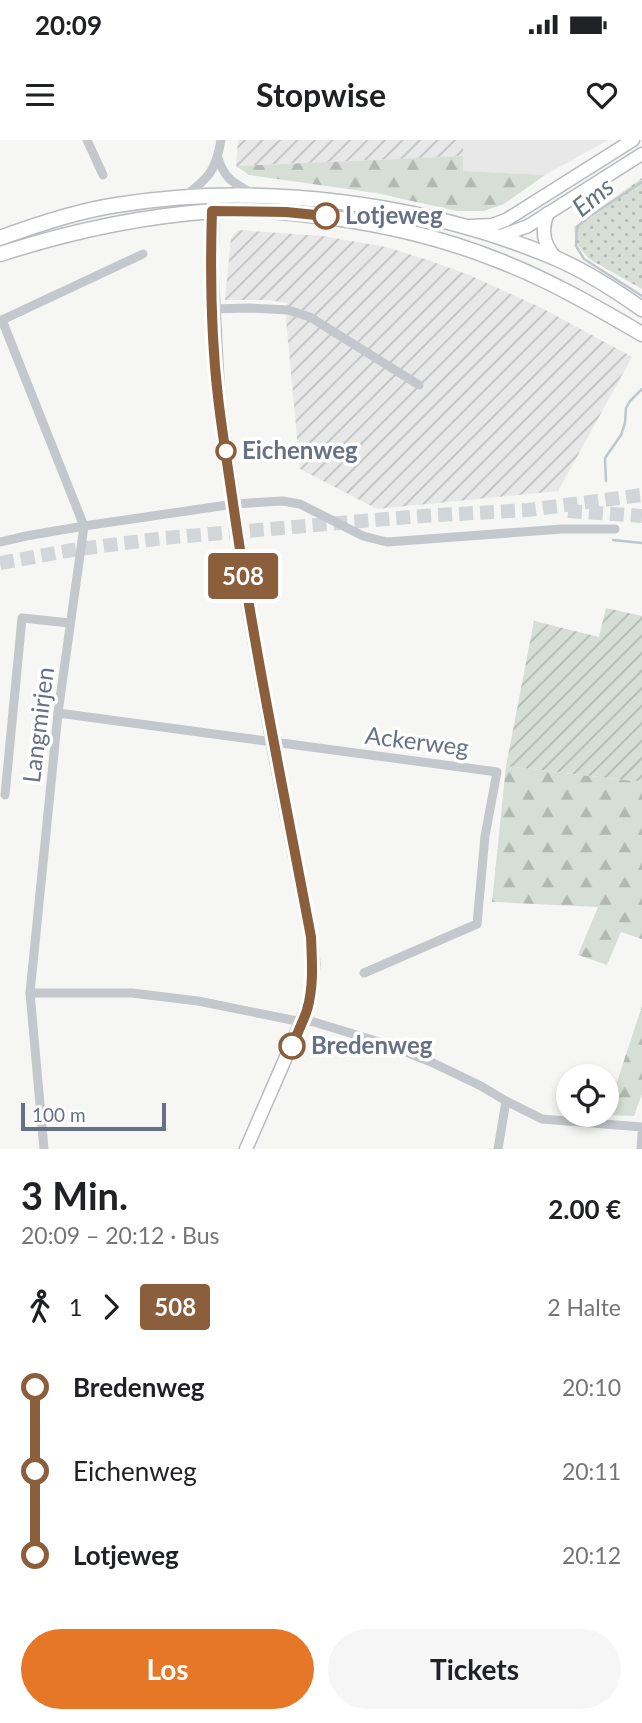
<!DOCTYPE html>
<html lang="de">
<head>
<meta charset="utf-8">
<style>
  body { margin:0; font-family:Lato,sans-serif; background:#f6f6f6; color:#202124; height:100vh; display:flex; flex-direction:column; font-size:26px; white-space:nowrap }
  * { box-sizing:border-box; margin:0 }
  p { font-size:23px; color:#757577 }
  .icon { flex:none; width:38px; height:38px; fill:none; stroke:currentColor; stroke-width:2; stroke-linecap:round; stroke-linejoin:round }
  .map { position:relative; height:1009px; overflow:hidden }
  .details { display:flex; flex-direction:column; background:#fff; flex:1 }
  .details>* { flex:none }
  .badge { padding:0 14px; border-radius:5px; font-size:24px; line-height:46px }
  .tools { position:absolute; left:556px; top:924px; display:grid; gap:14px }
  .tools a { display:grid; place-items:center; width:63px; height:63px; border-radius:50%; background:#fff; box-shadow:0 4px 10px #0003; font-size:35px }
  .scale { position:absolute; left:21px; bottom:18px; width:145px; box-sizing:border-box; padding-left:7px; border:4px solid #667185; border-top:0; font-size:19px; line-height:24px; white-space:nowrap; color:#667185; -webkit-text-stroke:5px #fff; paint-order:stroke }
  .map>.badge { position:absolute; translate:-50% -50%; box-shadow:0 0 0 4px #fff }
  .legs { display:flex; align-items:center; gap:10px; height:77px; padding:0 21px; font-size:23px }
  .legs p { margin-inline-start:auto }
  .headline { display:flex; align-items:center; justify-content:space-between; height:119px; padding:0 21px }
  h1 { font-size:38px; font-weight:700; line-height:52px }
  .primary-button { display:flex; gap:14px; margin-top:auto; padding:14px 21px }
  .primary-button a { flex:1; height:80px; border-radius:42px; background:#e57726; color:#fff; font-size:28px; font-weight:700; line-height:80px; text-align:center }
  .primary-button a+a { background:#f6f6f6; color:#202124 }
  ul { padding:0 21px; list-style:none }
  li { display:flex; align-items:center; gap:24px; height:84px; font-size:26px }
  li i { display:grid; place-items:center; width:10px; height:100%; margin:0 9px; background:currentColor }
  li i::after { content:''; width:18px; height:18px; margin:-9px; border:5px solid; border-radius:50%; background:#fff }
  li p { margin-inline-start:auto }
  li:first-child i { background:linear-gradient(#0000 50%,currentColor 0) }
  li:last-child i { background:linear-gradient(currentColor 50%,#0000 0) }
  .status { display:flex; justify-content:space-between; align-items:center; height:49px; padding:0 35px; background:#fff; direction:ltr }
  .status svg { height:19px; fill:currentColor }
  header { display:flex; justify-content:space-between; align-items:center; height:91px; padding:0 21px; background:#fff; font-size:32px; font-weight:700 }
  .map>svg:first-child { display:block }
  .built { fill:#e7e8e7 }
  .industrial { fill:url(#industrial-furrows) }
  .grass { fill:url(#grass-dots) }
  .forest { fill:url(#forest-firs) }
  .garden { fill:url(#garden-furrows) }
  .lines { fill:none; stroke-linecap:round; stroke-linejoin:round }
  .stream { stroke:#bfc7cd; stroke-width:2.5 }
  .primary-tunnel { stroke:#d2d6d8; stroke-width:14; stroke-dasharray:14 7; stroke-linecap:butt }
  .secondary-casing { stroke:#b6bac0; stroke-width:15 }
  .primary-casing { stroke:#b7babf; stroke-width:17 }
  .street { stroke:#c4c7cb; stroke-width:9 }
  .secondary { stroke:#fff; stroke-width:12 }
  .primary { stroke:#fff; stroke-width:14 }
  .line-1-casing { stroke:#fff; stroke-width:16 }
  .line-1 { stroke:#8b5e3c; stroke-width:10 }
  .stop-1-dot { fill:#fff; stroke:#8b5e3c; stroke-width:3.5 }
  .labels { text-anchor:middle; stroke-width:7; stroke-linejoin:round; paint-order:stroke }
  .stop-label { font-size:24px; font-weight:bold; fill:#667185; stroke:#fff; text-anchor:start }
  .street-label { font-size:24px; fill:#667185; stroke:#fff }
  .water-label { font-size:26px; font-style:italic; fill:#627381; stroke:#fff }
</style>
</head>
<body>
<div class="status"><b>20:09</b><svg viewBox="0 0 49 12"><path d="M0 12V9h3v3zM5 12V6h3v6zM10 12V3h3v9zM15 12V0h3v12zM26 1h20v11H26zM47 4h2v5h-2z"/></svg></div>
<header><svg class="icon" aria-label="menu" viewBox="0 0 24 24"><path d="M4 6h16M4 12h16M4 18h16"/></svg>Stopwise<svg class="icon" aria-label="heart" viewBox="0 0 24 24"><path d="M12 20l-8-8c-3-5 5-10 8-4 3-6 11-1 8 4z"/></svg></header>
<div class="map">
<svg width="642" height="1009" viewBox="0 0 642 1009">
  <defs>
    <pattern id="industrial-furrows" width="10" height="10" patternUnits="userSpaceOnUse" patternTransform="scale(1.75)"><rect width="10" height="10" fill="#e7e8e7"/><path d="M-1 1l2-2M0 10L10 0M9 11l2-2" fill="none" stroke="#bfc0c1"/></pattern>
    <pattern id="grass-dots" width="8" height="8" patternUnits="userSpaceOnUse" patternTransform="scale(1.75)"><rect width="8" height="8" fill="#d7ded5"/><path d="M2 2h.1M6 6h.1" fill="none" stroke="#b2b8b2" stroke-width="1.8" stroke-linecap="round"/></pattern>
    <pattern id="forest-firs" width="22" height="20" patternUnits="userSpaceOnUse" patternTransform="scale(1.75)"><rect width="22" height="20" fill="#d7ded5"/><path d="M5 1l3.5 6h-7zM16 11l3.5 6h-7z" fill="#b2b8b2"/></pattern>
    <pattern id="garden-furrows" width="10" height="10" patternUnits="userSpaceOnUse" patternTransform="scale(1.75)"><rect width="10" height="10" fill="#d7ded5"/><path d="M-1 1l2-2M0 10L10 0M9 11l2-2" fill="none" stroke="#b2b8b2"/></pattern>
  </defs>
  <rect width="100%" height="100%" fill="#f6f7f4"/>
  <path class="built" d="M463 0H608L545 35 462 31Z"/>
  <g class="industrial">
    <path d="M238 0H463V16L236 26Z"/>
    <path d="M238 90 323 96 386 107 428 120 469 135 542 168 632 217 558 351 377 369 300 329 286 179 287 163 268 160H225L231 98Z"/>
  </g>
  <path class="grass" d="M642 38V149L589 119 576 103 574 87Z"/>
  <g class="forest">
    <path d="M463 16V31L545 35 504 64 484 71H457L376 53 249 35 236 26Z"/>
    <path d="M506 626 642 642V799L621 792 607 825 578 815 598 767 492 762Z"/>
    <path d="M642 866V954L634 976 606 975Z"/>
  </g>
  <path class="garden" d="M606 468 642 476V642L506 626 534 481 599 497Z"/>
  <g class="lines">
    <g class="stream">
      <path d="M642 42 587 78 577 87 576 106 584 119 642 156"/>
      <path d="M606 341 605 318 621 295 625 283 626 268 630 261 642 249"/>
      <path d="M613 400 642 403"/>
    </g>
    <g class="primary-tunnel">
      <path d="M568 371 642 376"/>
      <path d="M0 423 72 410 164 398 422 376 528 370 642 355"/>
    </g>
    <defs>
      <g id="secondary">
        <path d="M213 63 211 127 218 257 248 463 273 603 311 797 313 824 311 854 307 869 246 1009"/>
        <path d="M548 73C540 91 544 106 557 119"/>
        <path d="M470 86 492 85 506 80 633 0"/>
        <path d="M498 97 528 86 642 14"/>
      </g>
      <g id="primary">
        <path d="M0 98C38 84 77 71 117 65 259 42 423 62 555 118 586 131 615 150 642 169"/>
        <path d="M0 114C68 92 142 76 214 71 245 69 278 71 309 75 375 82 438 96 500 121 549 140 596 167 642 194"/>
      </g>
    </defs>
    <use href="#secondary" class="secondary-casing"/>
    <use href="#primary" class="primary-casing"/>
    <g class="street">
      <path d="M87 0 103 35"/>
      <path d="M218 18C225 40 234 43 253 54"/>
      <path d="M185 56C209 38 216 30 221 0"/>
      <path d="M212 169 249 168 288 170 310 177 419 245"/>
      <path d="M2 180 84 386 58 573 30 853 44 1009"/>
      <path d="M0 181 143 114"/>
      <path d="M0 402 26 396 84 386 234 364 282 361 300 364 363 396 387 402 562 389H615"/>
      <path d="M58 573 497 632 485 696 477 784 364 833"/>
      <path d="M5 655 22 478 70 483"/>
      <path d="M30 853H132L198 861 292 880 314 882 386 904 431 922 481 946 506 961 542 979 642 987"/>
      <path d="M498 1009 506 961"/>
      <path d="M641 1009 642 994"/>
    </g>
    <use href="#secondary" class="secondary"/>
    <use href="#primary" class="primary"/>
  </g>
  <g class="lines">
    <defs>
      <path id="line-1" d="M292 906C297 894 303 882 307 870 314 846 312 822 311 797 284 653 254 509 233 363 228 327 222 292 218 257 211 196 210 133 212 71L286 72 326 76"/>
    </defs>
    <use href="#line-1" class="line-1-casing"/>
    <use href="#line-1" class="line-1"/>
  </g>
  <g class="stop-1-dot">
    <circle cx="326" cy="76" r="12"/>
    <circle cx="226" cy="311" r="9"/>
    <circle cx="292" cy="906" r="12"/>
  </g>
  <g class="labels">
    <g class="stop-label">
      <text x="345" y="84">Lotjeweg</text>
      <text x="242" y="319">Eichenweg</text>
      <text x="311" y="914">Bredenweg</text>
    </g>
    <g class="street-label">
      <text transform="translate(39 585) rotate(-83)" y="8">Langmirjen</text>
      <text transform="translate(417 602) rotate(7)" y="8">Ackerweg</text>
    </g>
    <g class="water-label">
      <text transform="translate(593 57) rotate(-39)" y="9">Ems</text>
    </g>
  </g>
</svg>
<div class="tools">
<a><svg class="icon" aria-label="locate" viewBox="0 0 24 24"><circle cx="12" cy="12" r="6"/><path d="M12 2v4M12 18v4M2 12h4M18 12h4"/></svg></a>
</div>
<div class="scale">100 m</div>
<b class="badge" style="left:243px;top:436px;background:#8b5e3c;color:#fff">508</b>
</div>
<section class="details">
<div class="headline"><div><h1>3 Min.</h1><p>20:09 – 20:12 · Bus</p></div><b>2.00 €</b></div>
<div class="legs"><svg class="icon" aria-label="walk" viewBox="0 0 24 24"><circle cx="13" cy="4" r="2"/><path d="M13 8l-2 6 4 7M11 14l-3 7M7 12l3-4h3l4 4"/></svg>1<svg class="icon" aria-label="forward" viewBox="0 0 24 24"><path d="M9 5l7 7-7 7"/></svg><b class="badge" style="background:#8b5e3c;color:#fff">508</b><p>2 Halte</p></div>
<ul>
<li><i style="color:#8b5e3c"></i><b>Bredenweg</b><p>20:10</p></li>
<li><i style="color:#8b5e3c"></i><span>Eichenweg</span><p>20:11</p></li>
<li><i style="color:#8b5e3c"></i><b>Lotjeweg</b><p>20:12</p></li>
</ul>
<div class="primary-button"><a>Los</a><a>Tickets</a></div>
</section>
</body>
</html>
